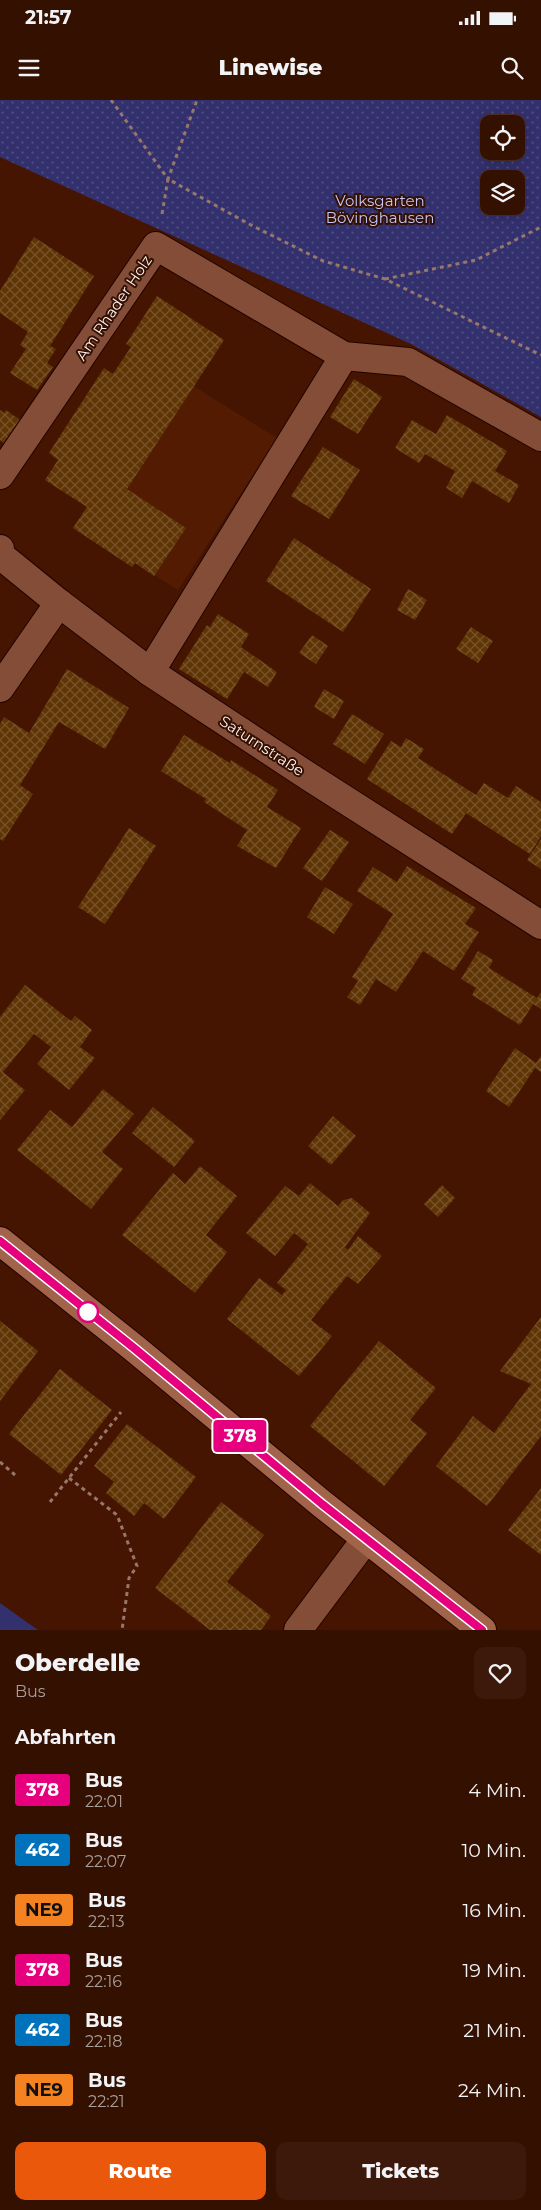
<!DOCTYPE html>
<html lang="de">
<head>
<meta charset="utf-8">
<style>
  body { margin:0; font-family:Montserrat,sans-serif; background:#3c190b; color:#f1f3f6; height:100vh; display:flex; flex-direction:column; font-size:19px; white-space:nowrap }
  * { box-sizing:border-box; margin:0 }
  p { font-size:16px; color:#a99d99 }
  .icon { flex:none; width:28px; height:28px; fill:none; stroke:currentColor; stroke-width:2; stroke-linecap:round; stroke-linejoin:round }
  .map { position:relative; height:1530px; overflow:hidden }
  .details { display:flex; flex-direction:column; background:#341001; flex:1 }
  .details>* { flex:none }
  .badge { padding:0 10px; border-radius:4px; font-size:18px; line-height:32px }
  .buttons { position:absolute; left:480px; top:15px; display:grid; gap:10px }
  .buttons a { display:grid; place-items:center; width:45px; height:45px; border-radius:10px; background:#341001; box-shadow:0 2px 12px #0003,0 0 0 1px #4e3023; font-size:25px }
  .map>.badge { position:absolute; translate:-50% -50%; box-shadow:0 0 0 2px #fff }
  h2 { padding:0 15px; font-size:19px; line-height:45px }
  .round { display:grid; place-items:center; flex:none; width:52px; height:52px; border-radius:10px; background:#3c190b }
  .headline { display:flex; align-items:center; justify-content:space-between; height:85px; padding:0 15px }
  h1 { font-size:24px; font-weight:800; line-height:38px }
  .button { display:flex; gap:10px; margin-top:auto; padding:10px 15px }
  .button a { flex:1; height:58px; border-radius:10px; background:#ea580c; color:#fff; font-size:20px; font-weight:800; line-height:58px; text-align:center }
  .button a+a { background:#3c190b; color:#f1f3f6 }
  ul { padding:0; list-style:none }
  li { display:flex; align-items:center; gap:15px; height:60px; padding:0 15px }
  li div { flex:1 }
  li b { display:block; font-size:19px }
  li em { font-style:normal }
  li .badge { min-width:55px; font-weight:700; text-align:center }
  .status { display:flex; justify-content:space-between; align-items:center; height:35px; padding:0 25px; background:#341001; direction:ltr }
  .status svg { height:14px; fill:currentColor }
  header { display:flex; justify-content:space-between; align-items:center; height:65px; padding:0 15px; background:#341001; font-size:22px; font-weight:800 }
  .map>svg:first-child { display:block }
  .built { fill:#521b02 }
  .park { fill:url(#park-dots); fill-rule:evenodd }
  .garden { fill:#33306e }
  .building { fill:url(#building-cross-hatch) }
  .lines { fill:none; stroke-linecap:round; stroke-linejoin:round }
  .street-casing { stroke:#240300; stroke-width:30 }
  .primary-casing { stroke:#240300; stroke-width:30 }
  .path { stroke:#98776a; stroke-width:3; stroke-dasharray:4 4; stroke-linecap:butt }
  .street { stroke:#834d38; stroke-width:28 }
  .primary { stroke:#a2634b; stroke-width:28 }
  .line-casing { stroke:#fff; stroke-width:11 }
  .line { stroke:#e6007e; stroke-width:8 }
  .stop-dot { fill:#fff; stroke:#e6007e; stroke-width:2.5 }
  .labels { text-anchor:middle; stroke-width:4; stroke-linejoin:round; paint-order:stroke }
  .park-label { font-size:15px; fill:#c2c5f5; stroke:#341002 }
  .street-label { font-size:15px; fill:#fff1ec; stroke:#341002 }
</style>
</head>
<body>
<div class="status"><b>21:57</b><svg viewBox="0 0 49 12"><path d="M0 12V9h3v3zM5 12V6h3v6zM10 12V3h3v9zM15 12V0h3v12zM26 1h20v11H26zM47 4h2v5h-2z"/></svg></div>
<header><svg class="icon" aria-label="menu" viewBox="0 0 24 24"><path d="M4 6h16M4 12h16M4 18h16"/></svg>Linewise<svg class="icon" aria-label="search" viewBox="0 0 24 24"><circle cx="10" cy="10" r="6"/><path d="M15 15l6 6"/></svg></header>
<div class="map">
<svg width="541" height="1530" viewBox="0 0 541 1530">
  <defs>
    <pattern id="park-dots" width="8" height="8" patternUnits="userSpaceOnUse" patternTransform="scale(1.25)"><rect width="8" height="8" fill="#33306e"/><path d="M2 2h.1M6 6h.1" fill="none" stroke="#524e83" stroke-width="1.8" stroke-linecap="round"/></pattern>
    <pattern id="building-cross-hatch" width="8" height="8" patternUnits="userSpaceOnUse" patternTransform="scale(1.25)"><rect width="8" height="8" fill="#5f3505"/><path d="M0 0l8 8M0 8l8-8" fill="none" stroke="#77532a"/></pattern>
  </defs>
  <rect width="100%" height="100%" fill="#451501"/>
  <path class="built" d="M131 247 277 338 178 490 135 463 132 467 73 428 87 407 45 380 58 360 49 353 104 268 113 273Z"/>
  <path class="park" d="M0 0H541V317L411 244 0 57ZM489 24H516V51H489ZM489 79H516V106H489Z"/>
  <path class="garden" d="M0 1503 38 1530H0Z"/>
  <g class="building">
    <path d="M34 137 94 176 50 246 56 249 47 263 53 267 37 290 10 273 26 249 20 245 28 232 0 213V191Z"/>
    <path d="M157 196 224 240 127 389 186 428 154 476 135 463 132 467 73 428 87 407 45 380 58 360 49 353 104 268 113 274 131 247 126 244Z"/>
    <path d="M354 279 382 297 358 334 330 317Z"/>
    <path d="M0 310 4 313 6 310 20 320 4 343 0 340Z"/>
    <path d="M447 315 507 351 495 371 519 385 509 403 472 381 462 398 446 388 455 371 425 354 419 363 395 348 412 320 436 334Z"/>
    <path d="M323 347 360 370 329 419 291 396Z"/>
    <path d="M294 438 371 489 343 532 266 481Z"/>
    <path d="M408 489 427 500 415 520 397 510Z"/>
    <path d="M218 514 249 534 241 547 277 572 268 587 244 572 227 599 179 569 207 525 210 527Z"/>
    <path d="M471 527 493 541 478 563 456 549Z"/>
    <path d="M312 535 328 546 316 564 299 553Z"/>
    <path d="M67 569 129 608 105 649 59 622 20 685 33 694 3 741 0 739V624L4 617 29 633Z"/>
    <path d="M324 589 344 601 334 619 314 607Z"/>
    <path d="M352 614 384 634 365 664 333 644Z"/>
    <path d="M184 635 230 663 231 660 278 690 267 707 301 728 276 768 237 746 247 730 204 702 206 699 161 671Z"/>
    <path d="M406 638 424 649 418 658 476 695 484 683 508 698 516 686 541 702V736L530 754 466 713 452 734 367 679 391 641 401 647Z"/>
    <path d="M129 728 156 746 105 824 78 807Z"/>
    <path d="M330 730 349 742 322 781 303 768Z"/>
    <path d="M541 739V769L527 760Z"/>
    <path d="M407 766 476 808 465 824 479 832 454 871 423 851 396 892 376 879 360 905 347 897 358 881 352 877 393 814 357 791 373 767 397 782Z"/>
    <path d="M325 787 353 804 334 834 307 817Z"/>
    <path d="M478 851 493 860 489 868 537 898 541 892V909L533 904 520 925 472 895 476 888 461 879Z"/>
    <path d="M25 885 71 921 75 916 92 930 80 947 95 958 69 990 37 964 51 947 34 934 3 972 25 990 0 1020V917Z"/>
    <path d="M515 948 536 963 541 956V972L535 968 509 1007 486 991Z"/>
    <path d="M103 989 134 1014 102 1052 123 1069 91 1109 17 1050 50 1010 72 1027Z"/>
    <path d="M153 1007 195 1041 174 1067 132 1033Z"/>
    <path d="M333 1016 356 1036 331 1065 308 1046Z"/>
    <path d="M200 1066 237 1096 206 1135 227 1152 195 1193 122 1135 173 1073 185 1084Z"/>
    <path d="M310 1083 338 1106 343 1100 352 1098 370 1113 345 1147 348 1150 358 1136 382 1156 358 1184 347 1176 311 1220 332 1236 299 1276 227 1219 259 1178 282 1195 286 1190 277 1183 308 1144 294 1133 275 1156 246 1133 285 1086 299 1096Z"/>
    <path d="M442 1085 455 1098 438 1117 424 1104Z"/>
    <path d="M541 1217V1336L487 1406 436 1366 473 1316 494 1333 531 1284 500 1271Z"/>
    <path d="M0 1221 38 1251 0 1301Z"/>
    <path d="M379 1241 436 1288 410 1320 427 1333 384 1386 310 1326Z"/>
    <path d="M60 1269 112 1310 61 1375 9 1334Z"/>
    <path d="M127 1324 196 1377 164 1419 144 1403 134 1416 106 1393 114 1382 94 1366Z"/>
    <path d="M541 1388V1455L508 1430Z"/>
    <path d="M221 1402 264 1435 227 1482 271 1516 261 1530H210L155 1488Z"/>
  </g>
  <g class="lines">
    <defs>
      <g id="street">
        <path d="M0 375 156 146 344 256 408 262 541 337"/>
        <path d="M0 449V455L59 503 150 572 308 676 541 825"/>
        <path d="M150 572 344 256"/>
        <path d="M0 588 59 503"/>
        <path d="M298 1530 366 1439"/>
      </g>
      <path id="primary" d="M0 1141 134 1248 322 1404 482 1530"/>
    </defs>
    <use href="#street" class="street-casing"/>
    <use href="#primary" class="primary-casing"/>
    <g class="path">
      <path d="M111 0 168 79 197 0"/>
      <path d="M162 114 168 79 249 124 323 161 385 179 541 255"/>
      <path d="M385 179 476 160 541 127"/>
      <path d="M0 1362 15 1375"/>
      <path d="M69 1378 117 1415 137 1466 129 1478 122 1530"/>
      <path d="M50 1402 121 1312"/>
    </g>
    <use href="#street" class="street"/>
    <use href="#primary" class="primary"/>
  </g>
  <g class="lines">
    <defs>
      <path id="line" d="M0 1141 134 1248 322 1404 482 1530"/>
    </defs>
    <use href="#line" class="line-casing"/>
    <use href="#line" class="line"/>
  </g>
  <circle class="stop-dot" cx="88" cy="1212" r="10"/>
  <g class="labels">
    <g class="park-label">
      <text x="380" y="106">Volksgarten<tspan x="380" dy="17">Bövinghausen</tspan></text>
    </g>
    <g class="street-label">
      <text transform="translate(114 208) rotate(-56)" y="5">Am Rhader Holz</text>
      <text transform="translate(262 646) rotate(33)" y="5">Saturnstraße</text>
    </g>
  </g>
</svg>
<div class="buttons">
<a><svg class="icon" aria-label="locate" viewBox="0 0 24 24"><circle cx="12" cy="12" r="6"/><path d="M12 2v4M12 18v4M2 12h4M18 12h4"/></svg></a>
<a><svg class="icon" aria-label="layers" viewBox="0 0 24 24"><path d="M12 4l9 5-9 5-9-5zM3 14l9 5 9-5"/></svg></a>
</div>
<b class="badge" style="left:240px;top:1336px;background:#e6007e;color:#fff">378</b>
</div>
<section class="details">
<div class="headline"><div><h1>Oberdelle</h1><p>Bus</p></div><a class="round"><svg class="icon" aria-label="heart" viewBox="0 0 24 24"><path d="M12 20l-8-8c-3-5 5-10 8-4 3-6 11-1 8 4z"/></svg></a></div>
<h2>Abfahrten</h2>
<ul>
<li><span class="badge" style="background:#e6007e;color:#fff">378</span><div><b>Bus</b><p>22:01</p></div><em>4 Min.</em></li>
<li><span class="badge" style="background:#0072bc;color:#fff">462</span><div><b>Bus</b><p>22:07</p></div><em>10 Min.</em></li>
<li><span class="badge" style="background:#f58220;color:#111">NE9</span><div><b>Bus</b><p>22:13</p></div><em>16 Min.</em></li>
<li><span class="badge" style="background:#e6007e;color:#fff">378</span><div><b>Bus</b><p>22:16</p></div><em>19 Min.</em></li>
<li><span class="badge" style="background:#0072bc;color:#fff">462</span><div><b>Bus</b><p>22:18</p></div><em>21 Min.</em></li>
<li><span class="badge" style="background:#f58220;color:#111">NE9</span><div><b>Bus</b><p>22:21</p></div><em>24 Min.</em></li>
</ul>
<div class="button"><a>Route</a><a>Tickets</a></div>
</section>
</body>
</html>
